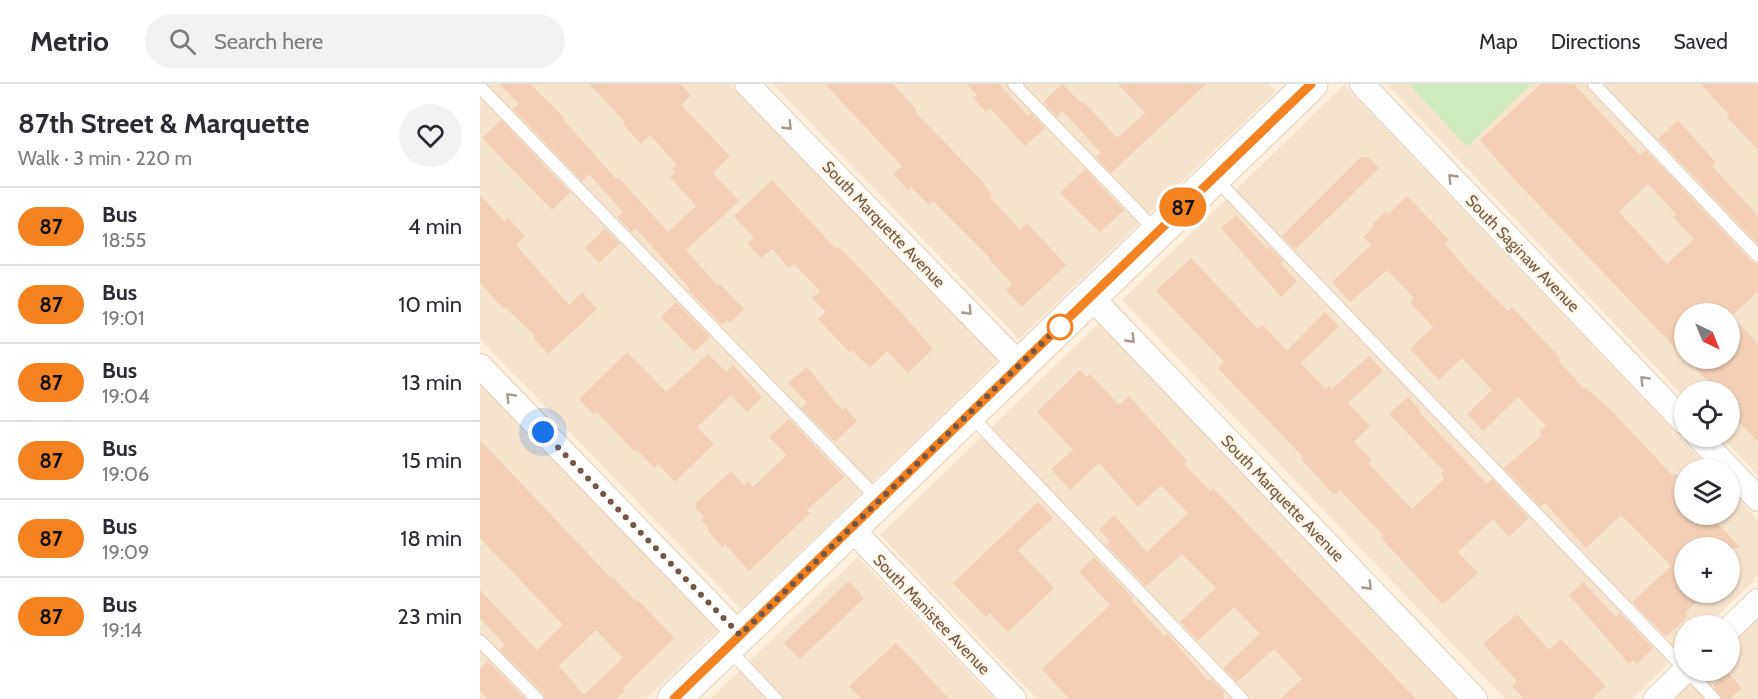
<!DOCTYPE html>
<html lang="en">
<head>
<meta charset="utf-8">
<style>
  body { margin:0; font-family:Cabin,sans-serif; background:#f2f2f3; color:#2b2b33; height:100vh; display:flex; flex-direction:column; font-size:22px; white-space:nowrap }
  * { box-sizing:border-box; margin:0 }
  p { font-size:20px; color:#7c7c81 }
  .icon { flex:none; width:33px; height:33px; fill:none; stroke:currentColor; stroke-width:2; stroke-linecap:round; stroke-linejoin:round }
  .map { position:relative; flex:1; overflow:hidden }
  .side { display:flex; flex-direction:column; background:#fff; width:480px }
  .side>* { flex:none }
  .badge { padding:0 12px; border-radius:20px; font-size:21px; line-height:39px }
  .needle { width:39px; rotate:137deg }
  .tools { position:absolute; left:1194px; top:219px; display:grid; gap:12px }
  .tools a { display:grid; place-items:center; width:66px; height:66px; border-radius:50%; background:#fff; box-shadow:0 2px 4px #0004; font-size:30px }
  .you { position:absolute; width:30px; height:30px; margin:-15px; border:4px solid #fff; border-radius:50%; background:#1a73e8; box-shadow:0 0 0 9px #1a73e833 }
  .map>.badge { position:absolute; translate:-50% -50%; box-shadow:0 0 0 3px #fff }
  .round { display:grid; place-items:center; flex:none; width:63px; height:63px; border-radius:32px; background:#f2f2f3 }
  .summary { display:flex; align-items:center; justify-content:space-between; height:102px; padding:0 18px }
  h1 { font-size:28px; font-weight:700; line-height:45px }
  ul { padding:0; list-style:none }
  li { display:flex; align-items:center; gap:18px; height:78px; padding:0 18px; border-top:2px solid #e1e1e2 }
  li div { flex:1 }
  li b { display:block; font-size:22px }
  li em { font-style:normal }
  li .badge { min-width:66px; font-weight:700; text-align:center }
  header { display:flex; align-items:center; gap:36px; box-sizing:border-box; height:84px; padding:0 30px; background:#fff; border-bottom:2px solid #e1e1e2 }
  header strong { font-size:28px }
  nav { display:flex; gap:33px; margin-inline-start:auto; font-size:21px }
  .search { width:420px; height:54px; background:#f2f2f3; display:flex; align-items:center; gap:15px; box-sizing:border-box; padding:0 21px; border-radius:33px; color:#7c7c81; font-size:22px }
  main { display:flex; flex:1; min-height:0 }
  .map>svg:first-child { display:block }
  .residential { fill:#f5e3cc; fill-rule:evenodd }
  .green { fill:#cfebbd }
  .building { fill:#f4ceb5; fill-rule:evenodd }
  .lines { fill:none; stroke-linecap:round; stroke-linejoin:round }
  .service-casing { stroke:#e1cdba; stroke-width:14 }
  .minor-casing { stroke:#e1cdba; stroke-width:26 }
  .secondary-casing { stroke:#e7ceb8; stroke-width:35 }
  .service { stroke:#fff; stroke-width:12 }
  .minor { stroke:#fff; stroke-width:24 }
  .secondary { stroke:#fff; stroke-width:33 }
  .oneway { stroke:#ac9a8f }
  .line-casing { stroke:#fff; stroke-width:14 }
  .line { stroke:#f58220; stroke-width:9 }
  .walk { stroke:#745645; stroke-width:6; stroke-dasharray:0 10.8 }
  .stop-dot { fill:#fff; stroke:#f58220; stroke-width:3 }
  .labels { text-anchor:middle; stroke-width:4.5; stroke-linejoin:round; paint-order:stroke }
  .street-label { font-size:16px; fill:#745645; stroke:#fff5e5 }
</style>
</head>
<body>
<header>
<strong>Metrio</strong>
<div class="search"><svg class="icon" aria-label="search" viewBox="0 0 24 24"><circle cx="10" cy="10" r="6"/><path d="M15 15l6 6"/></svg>Search here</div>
<nav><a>Map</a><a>Directions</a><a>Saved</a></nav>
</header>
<main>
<section class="side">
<div class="summary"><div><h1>87th Street &amp; Marquette</h1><p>Walk · 3 min · 220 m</p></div><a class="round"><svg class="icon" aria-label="heart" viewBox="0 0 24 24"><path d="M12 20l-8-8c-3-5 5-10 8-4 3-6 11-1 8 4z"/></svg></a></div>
<ul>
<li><span class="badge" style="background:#f58220;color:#111">87</span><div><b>Bus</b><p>18:55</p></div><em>4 min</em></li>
<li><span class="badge" style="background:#f58220;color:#111">87</span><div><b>Bus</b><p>19:01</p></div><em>10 min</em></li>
<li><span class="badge" style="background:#f58220;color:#111">87</span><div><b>Bus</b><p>19:04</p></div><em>13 min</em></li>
<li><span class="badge" style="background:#f58220;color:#111">87</span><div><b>Bus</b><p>19:06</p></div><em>15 min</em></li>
<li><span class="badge" style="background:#f58220;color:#111">87</span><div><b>Bus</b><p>19:09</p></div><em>18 min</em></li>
<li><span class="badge" style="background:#f58220;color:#111">87</span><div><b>Bus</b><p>19:14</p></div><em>23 min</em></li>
</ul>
</section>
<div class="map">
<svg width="1278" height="615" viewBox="0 0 1278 615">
  <rect width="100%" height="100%" fill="#fdf1de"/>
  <g class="residential">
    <path d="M0 0H249L519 275 261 525 0 255Z"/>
    <path d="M293 0H789L796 7 539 255Z"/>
    <path d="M907 0H1278V391L1242 353 1250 352V308H1204V313ZM1204 230H1250V274H1204Z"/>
    <path d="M864 1 1230 385 1204 386V430H1250V406L1278 436V493L1228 541 1204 542V564L1152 615H1025L642 216ZM1204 464H1250V508H1204Z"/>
    <path d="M619 239 980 615H557L400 451Z"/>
    <path d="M0 300 239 545 166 615H57L53 611 48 615H0Z"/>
    <path d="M378 473 514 615H230Z"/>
    <path d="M1278 533V615H1194L1223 587 1250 586V561Z"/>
  </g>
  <path class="green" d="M929 0H1051L987 63Z"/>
  <g class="building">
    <path d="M20 0H50L85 34 83 35 105 60 136 95 138 93 188 148 216 122 190 93 195 88 192 85 197 81 170 51 161 60 143 40 145 38 109 0H200L211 11 201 21 250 72 233 89 259 117 206 166 238 202 240 200 264 225 250 239 247 236 242 241 209 207 210 205 160 149 155 145 152 148 137 133 143 128 109 90 102 97 33 25 39 20Z"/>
    <path d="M345 0H413L437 26 435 28 505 100 504 101 512 111 510 113 540 146 547 139 586 181 542 223 526 206 532 200 509 175 510 174 453 117 449 121 431 103 428 106 413 90 422 82Z"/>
    <path d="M487 0H519L548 32 551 29 565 44 545 62 510 24 506 28 493 14 497 11Z"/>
    <path d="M582 0 601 19 603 17 637 54 665 29 638 0H726L631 89 616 73 621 69 583 27 577 33 563 18Z"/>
    <path d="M1061 0H1094L1160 71 1166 66 1272 178 1278 180V207L1254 230H1204V273L1033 94 1000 56ZM1168 100 1196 130 1193 133 1214 155 1187 180 1139 128Z"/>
    <path d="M1221 0H1278V66L1247 33 1249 31Z"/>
    <path d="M21 36 90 108 72 126 2 54Z"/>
    <path d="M1198 36 1236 79 1232 82 1278 132V160L1178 55Z"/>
    <path d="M881 73H888L899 84 815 166 802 152Z"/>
    <path d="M605 85 644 126 620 148 580 109Z"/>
    <path d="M292 96 356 165 358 163 369 173 419 226 453 265 428 289 407 267 390 284 372 266 369 268 338 235 346 228 332 214 340 207 314 180 309 184 292 165 281 174 267 159 274 154 254 132Z"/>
    <path d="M0 111 24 137 28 134 45 152 36 161 89 221 102 208 117 225 68 270 53 254 55 252 25 223 23 224 0 199Z"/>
    <path d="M927 112 969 156 965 160 989 188 1028 227 1032 223 1080 274 1078 276 1104 305 1105 303 1129 324 1192 391 1196 390 1204 399V430H1230L1260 464H1204V508H1227L1205 529 1208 532 1188 551 1185 552 1152 518 1191 482 1160 450 1141 431 1106 464 1065 419 1061 423 1024 384 1062 351 1059 348 1066 342 1038 313 1003 347 987 330 1012 306 982 274 959 296 930 265 953 243 930 219 934 214 907 186 870 218 852 198 891 161 883 153 894 142 892 140 906 127 908 130Z"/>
    <path d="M756 131 787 165 789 163 803 177 801 180 817 197 801 213 741 144Z"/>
    <path d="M125 145 140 159 119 179 105 164Z"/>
    <path d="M711 174 778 245 783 241 807 267 845 228 859 242 821 279 845 305 849 302 852 305 889 272 903 287 868 319 890 342 874 358 892 376 888 379 932 425 964 395 961 390 964 387 909 330 928 313 941 328 940 329 1007 400 1012 395 1049 434 1029 453 1013 435 978 468 998 489 967 517 962 520 901 454 904 452 860 406 854 411 821 375 823 373 738 284 744 278 676 207Z"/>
    <path d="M196 218 230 253 214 268 181 233Z"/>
    <path d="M1250 230 1278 260V358L1256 335 1261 331 1250 319V308H1239L1206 274H1250Z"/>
    <path d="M147 268 186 308 228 270 246 288 253 281 282 313 267 328 251 311 217 343 234 360 195 398 178 380 174 384 157 366 155 368 117 328 114 331 99 315Z"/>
    <path d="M327 283 362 326 365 323 377 337 355 358 321 324 327 319 308 299Z"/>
    <path d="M600 286 607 293 610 290 639 321 649 312 707 377 704 380 730 407 733 404 936 615H800L822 595 794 565 757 598 743 584 780 550 754 523 718 557 700 538 736 504 702 470 666 502 626 461 630 457 619 446 634 431 667 468 708 429 681 401 658 423 619 379 590 406 571 385 593 366 557 328Z"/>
    <path d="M309 335 364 393 327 426 330 429 269 487 245 460 242 463 227 446 229 444 221 436 224 433 215 424 217 422 215 420 251 387 264 401 268 397 273 403 307 371 289 353Z"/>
    <path d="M0 356 132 495 133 493 156 518 158 516 194 554 143 604 145 607 136 615H65L63 609 20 566 25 561 0 534V506L57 566 83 541 0 454ZM116 546 143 574 104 611 79 582Z"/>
    <path d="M558 418 573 434 538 466 574 504 528 548 509 529 506 533 473 499Z"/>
    <path d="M614 473 653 514V518L684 552 687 549 728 597 731 595 745 609 742 612 744 615H589L562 585 630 521 599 488Z"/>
    <path d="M369 497 384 514 320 575 304 559Z"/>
    <path d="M1103 498 1136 533 1140 529 1173 564 1157 580 1153 576 1149 580 1089 511Z"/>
    <path d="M1037 530 1069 566 1081 555 1126 602 1112 615H1044L1032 602 1037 597 1003 560Z"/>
    <path d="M416 559 441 585 469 615H381L369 602Z"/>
    <path d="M8 577 45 615H7L0 607V585Z"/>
    <path d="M1247 588 1262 604 1250 615H1242L1233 601Z"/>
  </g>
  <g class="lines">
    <defs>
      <g id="service">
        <path d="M534 0 677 148"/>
        <path d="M1114 0 1278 172"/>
        <path d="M0 3 399 416"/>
        <path d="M734 93 1204 584"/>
        <path d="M491 332 762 615"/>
        <path d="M0 557 57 615"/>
        <path d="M248 565 296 615"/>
        <path d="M1207 586 1234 615"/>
      </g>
      <g id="minor">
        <path d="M267 0 540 281"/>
        <path d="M882 0 1204 338"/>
        <path d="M611 213 995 615"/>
        <path d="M0 282 260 551"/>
        <path d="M1218 352 1278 415"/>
        <path d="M371 444 534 615"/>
        <path d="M1250 544 1278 517"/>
        <path d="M1176 615 1206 586"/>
      </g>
      <path id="secondary" d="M194 615 831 0"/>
    </defs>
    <use href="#service" class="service-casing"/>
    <use href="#minor" class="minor-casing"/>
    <use href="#secondary" class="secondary-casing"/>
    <use href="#service" class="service"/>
    <use href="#minor" class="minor"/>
    <use href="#secondary" class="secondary"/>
  </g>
  <defs><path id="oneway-chevron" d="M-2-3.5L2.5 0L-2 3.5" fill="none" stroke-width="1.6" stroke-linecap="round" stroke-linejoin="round" transform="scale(1.5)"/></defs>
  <g class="oneway">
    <use href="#oneway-chevron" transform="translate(308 42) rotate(46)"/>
    <use href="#oneway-chevron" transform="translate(972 94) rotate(-134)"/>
    <use href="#oneway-chevron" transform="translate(488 227) rotate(46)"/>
    <use href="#oneway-chevron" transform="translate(651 255) rotate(46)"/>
    <use href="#oneway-chevron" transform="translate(1164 296) rotate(-134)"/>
    <use href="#oneway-chevron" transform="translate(30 313) rotate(-134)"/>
    <use href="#oneway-chevron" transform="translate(888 502) rotate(46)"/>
  </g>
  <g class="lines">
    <defs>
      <path id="line" d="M194 615 831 0"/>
    </defs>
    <use href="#line" class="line-casing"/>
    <use href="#line" class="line"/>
    <path class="walk" d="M63 348 260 551 582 240 580 243"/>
  </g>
  <circle class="stop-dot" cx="580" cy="243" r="12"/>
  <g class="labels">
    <g class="street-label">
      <text transform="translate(404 140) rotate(46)" y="6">South Marquette Avenue</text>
      <text transform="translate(1043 169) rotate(46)" y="6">South Saginaw Avenue</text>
      <text transform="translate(803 414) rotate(46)" y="6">South Marquette Avenue</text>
      <text transform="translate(452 530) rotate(46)" y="6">South Manistee Avenue</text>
    </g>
  </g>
</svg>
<div class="tools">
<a><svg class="needle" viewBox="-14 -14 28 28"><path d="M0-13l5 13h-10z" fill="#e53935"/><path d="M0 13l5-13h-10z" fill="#7c7c81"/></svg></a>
<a><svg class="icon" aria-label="locate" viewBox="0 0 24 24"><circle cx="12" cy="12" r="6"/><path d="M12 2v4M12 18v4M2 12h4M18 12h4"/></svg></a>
<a><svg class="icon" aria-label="layers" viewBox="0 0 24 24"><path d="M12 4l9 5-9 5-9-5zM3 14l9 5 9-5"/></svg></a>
<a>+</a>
<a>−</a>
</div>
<div class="you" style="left:63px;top:348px"></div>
<b class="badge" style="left:703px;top:123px;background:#f58220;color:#111">87</b>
</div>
</main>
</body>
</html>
